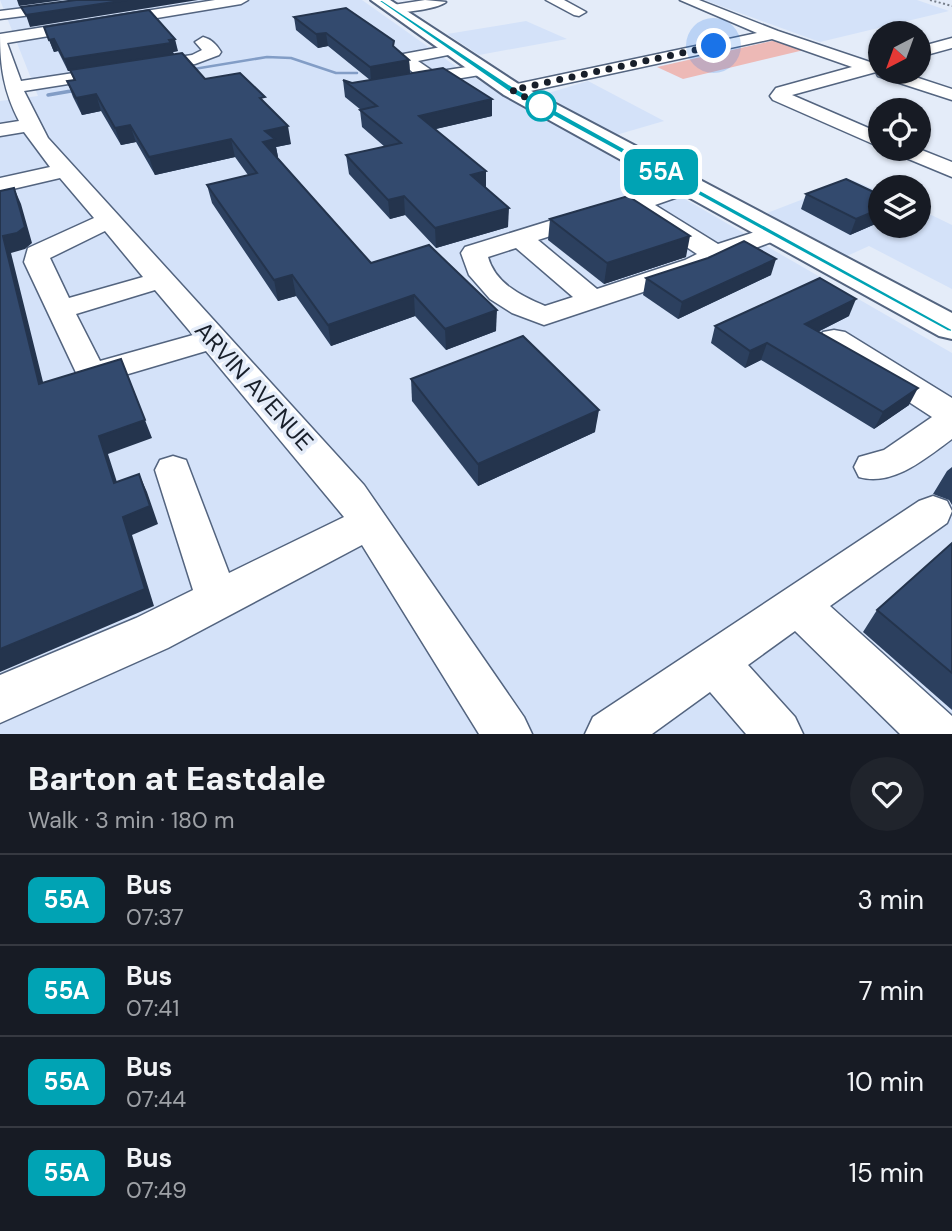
<!DOCTYPE html>
<html lang="en">
<head>
<meta charset="utf-8">
<style>
  body { margin:0; font-family:"DM Sans",sans-serif; background:#20242c; color:#f1f3f6; height:100vh; display:flex; flex-direction:column; font-size:26px; white-space:nowrap }
  * { box-sizing:border-box; margin:0 }
  p { font-size:23px; color:#9ea1a6 }
  .icon { flex:none; width:38px; height:38px; fill:none; stroke:currentColor; stroke-width:2; stroke-linecap:round; stroke-linejoin:round }
  .map { position:relative; height:734px; overflow:hidden }
  .drawer { display:flex; flex-direction:column; background:#171b24; flex:1 }
  .drawer>* { flex:none }
  .badge { padding:0 14px; border-radius:10px; font-size:24px; line-height:46px }
  .needle { width:46px; rotate:221deg }
  .buttons { position:absolute; left:868px; top:21px; display:grid; gap:14px }
  .buttons a { display:grid; place-items:center; width:63px; height:63px; border-radius:50%; background:#171b24; box-shadow:0 2px 5px #0004; font-size:35px }
  .you { position:absolute; width:35px; height:35px; margin:-18px; border:5px solid #fff; border-radius:50%; background:#1a73e8; box-shadow:0 0 0 10px #1a73e833 }
  .map>.badge { position:absolute; translate:-50% -50%; box-shadow:0 0 0 4px #fff }
  .round { display:grid; place-items:center; flex:none; width:74px; height:74px; border-radius:37px; background:#20242c }
  .head { display:flex; align-items:center; justify-content:space-between; height:119px; padding:0 28px }
  h1 { font-size:33px; font-weight:800; line-height:52px }
  ul { padding:0; list-style:none }
  li { display:flex; align-items:center; gap:21px; height:91px; padding:0 28px; border-top:2px solid #363941 }
  li div { flex:1 }
  li b { display:block; font-size:26px }
  li em { font-style:normal }
  li .badge { min-width:77px; font-weight:700; text-align:center }
  .map>svg:first-child { display:block }
  .built { fill:#d4e2f9 }
  .green { fill:#edb9b6 }
  .lines { fill:none; stroke-linecap:round; stroke-linejoin:round }
  .stream-far1 { stroke:#829dc6; stroke-width:2.5 }
  .stream { stroke:#829dc6; stroke-width:3.5 }
  .minor-casing { stroke:#53647f; stroke-width:3 }
  .major-casing { stroke:#53647f; stroke-width:4 }
  .path { stroke:#757d89; stroke-width:2; stroke-dasharray:2 2.5; stroke-linecap:butt }
  .minor { fill:#fff; fill-rule:evenodd }
  .major { fill:#fff; fill-rule:evenodd }
  .wall { fill:#2c405f }
  .shaded-wall { fill:#24344d }
  .building { fill:#334a6e; stroke:#24344d; stroke-width:2 }
  .line { fill:#00a3b4; stroke:#fff; stroke-width:2 }
  .walk { stroke:#181f2a; stroke-width:7; stroke-dasharray:0 12.6 }
  .stop-dot { fill:#fff; stroke:#00a3b4; stroke-width:3.5 }
  .labels { text-anchor:middle; stroke-width:7; stroke-linejoin:round; paint-order:stroke }
  .street-label { font-size:24px; fill:#181f2a; stroke:#e4ecf9 }
</style>
</head>
<body>
<div class="map">
<svg width="952" height="734" viewBox="0 0 952 734">
  <rect width="100%" height="100%" fill="#e4ecf9"/>
  <g class="built">
    <path d="M0 0H362L461 70 952 353V734H0V101L38 96Z"/>
    <path d="M704 0H917L949 11 820 42Z"/>
    <path d="M526 21 567 39 479 55 447 34Z"/>
    <path d="M588 81 664 121 616 135 542 95Z"/>
    <path d="M853 180 880 192V226H919V209L952 225V289L869 246 847 256 767 213Z"/>
  </g>
  <path class="green" d="M776 40 804 50 683 79 657 67Z"/>
  <g class="lines">
    <path class="stream-far1" d="M188 70 267 57 291 58 336 73H357"/>
    <path class="stream" d="M48 95 77 90"/>
    <defs>
      <g id="minor">
        <path d="M215 0H248L241 4 7 43 21 81 192 55 202 50 195 42 203 37C211 39 217 45 221 52L219 55 195 64 24 91 48 138 364 485 524 717 532 734H479L362 545 168 648 0 723V675L136 618 193 590 155 470 160 460 173 456 186 460 229 573 344 517 206 351 91 385 80 381 24 262 28 248 94 218 60 178 0 192V178L50 167 24 132 0 136V124L19 121C4 92 0 67 0 34ZM105 231 143 277 69 298 50 258ZM155 290 193 335 100 361 76 314Z"/>
        <path d="M425 0 446 2C437 9 394 16 386 9L393 5Z"/>
        <path d="M546 0H564L586 12 579 16 574 15Z"/>
        <path d="M680 0H699L778 31 870 62 880 59V72H900L952 89V100L878 76 876 72 792 95 880 133V146L873 144 773 100 770 96 776 88 852 67 772 39 512 95 503 90 512 85 757 33Z"/>
        <path d="M65 3 70 4V10L0 19V11Z"/>
        <path d="M952 38V48L919 57V47Z"/>
        <path d="M452 45 458 47 460 50 458 53 418 61 434 72 480 65 488 70 486 74 413 86 407 85 404 81 407 77 416 75 396 58 398 55Z"/>
        <path d="M891 149H919L952 162V177L894 153Z"/>
        <path d="M687 179 695 181 698 186 695 191 655 205 718 244 773 226 782 228 785 233 782 238 724 260 703 272 544 325 512 313 490 299 469 275 461 253 465 247 591 208 600 210 603 215 600 220 538 240 597 289 685 260 697 254 628 208 624 203 628 198ZM516 248 573 297 545 306C521 296 495 283 488 257Z"/>
        <path d="M834 330 845 332 952 398V439C926 458 893 487 859 477L854 467 859 457 884 450 932 417 823 346 819 339 823 332Z"/>
        <path d="M933 496 947 501 952 511 947 523 830 606 952 716V734H900L795 631 748 665 795 717 803 734H746L710 692 652 734H585L593 717 919 501Z"/>
      </g>
      <path id="major" d="M371 0H390L520 85 952 313V339L939 336 504 95Z"/>
    </defs>
    <use href="#minor" class="minor-casing"/>
    <use href="#major" class="major-casing"/>
    <path class="path" d="M930 0 952 6"/>
    <use href="#minor" class="minor"/>
    <use href="#major" class="major"/>
  </g>
  <g class="wall">
    <path d="M294 17 394 41V47L409 60 410 73 492 116 435 129 486 188 508 227 436 248 405 215 390 219 349 174 346 155 385 147 362 127 360 110H361L345 97 343 80 352 83 370 80 328 46 318 48 296 30Z"/>
    <path d="M44 27 178 51 173 52 174 54 205 79 266 104 291 144 276 147 278 157H277L371 263 496 331 446 350 415 316 331 346 296 296 278 301 212 203 207 185 248 175 235 157 155 175 136 142 121 145 101 111 82 115 73 97 67 81 74 80 70 71H68L58 51 54 52Z"/>
    <path d="M806 194 880 195V222L850 235 801 209Z"/>
    <path d="M550 219 686 257 604 284 548 240Z"/>
    <path d="M771 275 678 319 643 295 646 278Z"/>
    <path d="M849 316 818 332 909 405 874 429 761 360 745 368 711 343 715 326Z"/>
    <path d="M411 379 595 432 478 486 412 401Z"/>
    <path d="M952 467V505L949 500 933 494 947 471Z"/>
    <path d="M952 543V710L863 632 877 610Z"/>
  </g>
  <g class="shaded-wall">
    <path d="M17 0H63L19 6Z"/>
    <path d="M127 0H198L30 27 26 15Z"/>
    <path d="M326 33 328 46 318 48 316 34Z"/>
    <path d="M54 39 58 51 54 52 49 40Z"/>
    <path d="M175 39 178 51 173 52 174 55 68 71 64 59Z"/>
    <path d="M409 60 410 74 371 81 370 67Z"/>
    <path d="M96 94 101 111 82 115 76 98Z"/>
    <path d="M492 99V116L419 133V116Z"/>
    <path d="M130 125 136 142 121 145 115 128Z"/>
    <path d="M288 126 291 144 276 147 278 157 266 160 263 142 265 131Z"/>
    <path d="M231 139 235 157 155 175 149 157Z"/>
    <path d="M486 171V190L471 175Z"/>
    <path d="M14 188 21 204 32 243 25 249 11 253 48 402 39 384 3 236Z"/>
    <path d="M404 196 405 215 390 219 388 200Z"/>
    <path d="M509 208 508 227 436 248 435 228Z"/>
    <path d="M880 209V222L850 235 856 219Z"/>
    <path d="M690 236 686 257 604 284 607 263Z"/>
    <path d="M776 259 771 275 678 319 682 302Z"/>
    <path d="M292 275 296 296 278 301 274 280Z"/>
    <path d="M414 295 415 316 331 346 328 325Z"/>
    <path d="M856 299 849 316 799 341 805 324Z"/>
    <path d="M497 310 496 331 446 350 445 329Z"/>
    <path d="M767 343 761 360 745 368 750 351Z"/>
    <path d="M121 359 152 438 108 454 123 501 114 483 99 436Z"/>
    <path d="M918 388 909 405 874 429 883 412Z"/>
    <path d="M599 410 595 432 478 486V464Z"/>
    <path d="M139 474 147 492 158 524 132 535 154 606 0 672V649L123 517Z"/>
  </g>
  <g class="building">
    <path d="M76 0H127L26 15 21 7Z"/>
    <path d="M346 8 394 41 393 46 409 60 370 67 326 33 316 34 294 17Z"/>
    <path d="M149 10 175 39 169 40 171 43 64 59 54 39 49 40 44 27Z"/>
    <path d="M182 53 205 79 240 73 265 97 260 98 288 126 265 131 275 139 263 142 371 263 429 245 497 310 445 329 414 295 328 325 292 275 274 280 207 185 257 173 231 139 149 157 130 125 115 128 96 94 76 98 67 81 75 80 70 70Z"/>
    <path d="M443 68 492 99 419 116 486 171 471 175 509 208 435 228 404 196 388 200 346 155 401 143 360 110 377 106 343 80 352 83Z"/>
    <path d="M846 179 880 195V209L856 219 806 194Z"/>
    <path d="M14 188 25 227 17 233 3 236 39 384 121 359 145 420 99 436 114 483 139 474 150 506 123 517 145 589 0 649V191Z"/>
    <path d="M628 196 690 236 607 263 550 219Z"/>
    <path d="M744 241 776 259 682 302 646 278 708 258Z"/>
    <path d="M820 278 856 299 805 324 918 388 883 412 767 343 750 351 715 326Z"/>
    <path d="M523 336 599 410 478 464 411 379Z"/>
    <path d="M952 543V673L877 610Z"/>
  </g>
  <path class="line" d="M377 0H382L515 88 952 329V332L947 331 509 92Z"/>
  <g class="lines">
    <path class="walk" d="M541 106 544 107 512 90 714 46"/>
  </g>
  <circle class="stop-dot" cx="541" cy="106" r="14"/>
  <g class="labels">
    <g class="street-label">
      <text transform="translate(254 386) rotate(48)" y="8">ARVIN AVENUE</text>
    </g>
  </g>
</svg>
<div class="buttons">
<a><svg class="needle" viewBox="-14 -14 28 28"><path d="M0-13l5 13h-10z" fill="#e53935"/><path d="M0 13l5-13h-10z" fill="#9ea1a6"/></svg></a>
<a><svg class="icon" aria-label="locate" viewBox="0 0 24 24"><circle cx="12" cy="12" r="6"/><path d="M12 2v4M12 18v4M2 12h4M18 12h4"/></svg></a>
<a><svg class="icon" aria-label="layers" viewBox="0 0 24 24"><path d="M12 4l9 5-9 5-9-5zM3 14l9 5 9-5"/></svg></a>
</div>
<div class="you" style="left:714px;top:46px"></div>
<b class="badge" style="left:661px;top:172px;background:#00a3b4;color:#fff">55A</b>
</div>
<section class="drawer">
<div class="head"><div><h1>Barton at Eastdale</h1><p>Walk · 3 min · 180 m</p></div><a class="round"><svg class="icon" aria-label="heart" viewBox="0 0 24 24"><path d="M12 20l-8-8c-3-5 5-10 8-4 3-6 11-1 8 4z"/></svg></a></div>
<ul>
<li><span class="badge" style="background:#00a3b4;color:#fff">55A</span><div><b>Bus</b><p>07:37</p></div><em>3 min</em></li>
<li><span class="badge" style="background:#00a3b4;color:#fff">55A</span><div><b>Bus</b><p>07:41</p></div><em>7 min</em></li>
<li><span class="badge" style="background:#00a3b4;color:#fff">55A</span><div><b>Bus</b><p>07:44</p></div><em>10 min</em></li>
<li><span class="badge" style="background:#00a3b4;color:#fff">55A</span><div><b>Bus</b><p>07:49</p></div><em>15 min</em></li>
</ul>
</section>
</body>
</html>
